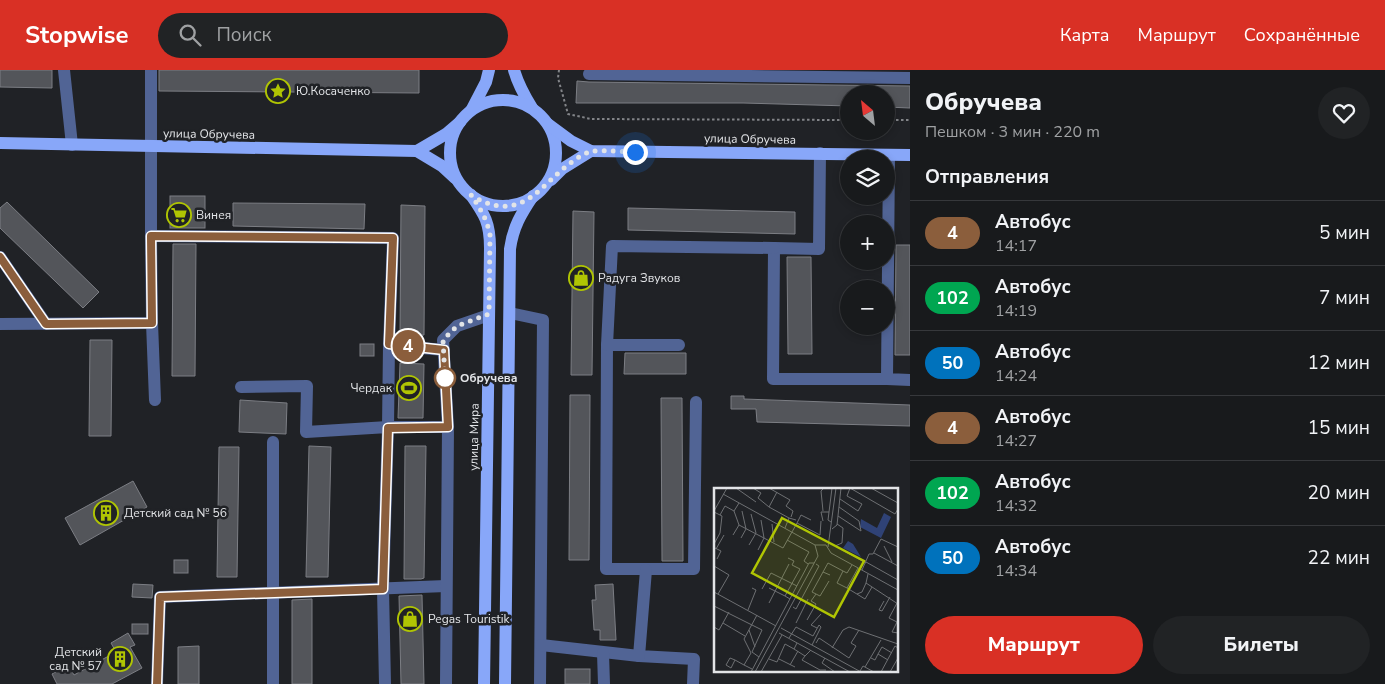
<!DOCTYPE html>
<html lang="ru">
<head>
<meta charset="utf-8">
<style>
  body { margin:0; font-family:"Nunito Sans",sans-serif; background:#212325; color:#f1f3f6; height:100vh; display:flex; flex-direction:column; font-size:19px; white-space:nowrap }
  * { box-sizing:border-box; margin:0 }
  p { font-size:16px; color:#9fa1a3 }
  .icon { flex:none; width:28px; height:28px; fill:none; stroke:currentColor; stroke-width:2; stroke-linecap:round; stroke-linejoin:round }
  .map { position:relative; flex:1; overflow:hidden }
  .side { display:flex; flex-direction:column; background:#181a1c; width:475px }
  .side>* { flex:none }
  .badge { padding:0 10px; border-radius:16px; font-size:18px; line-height:32px }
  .needle { width:32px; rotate:332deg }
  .buttons { position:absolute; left:840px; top:15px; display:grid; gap:10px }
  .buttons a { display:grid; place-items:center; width:55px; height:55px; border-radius:50%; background:#181a1c; box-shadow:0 2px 8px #0003,0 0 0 1px #36383b; font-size:25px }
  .you { position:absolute; width:25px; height:25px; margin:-12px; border:4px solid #fff; border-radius:50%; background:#1a73e8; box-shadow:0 0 0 8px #1a73e833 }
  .map>.badge { position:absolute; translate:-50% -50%; box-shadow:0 0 0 2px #fff }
  h2 { padding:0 15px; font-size:19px; line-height:45px }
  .round { display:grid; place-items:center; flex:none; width:52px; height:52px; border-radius:26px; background:#212325 }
  .head { display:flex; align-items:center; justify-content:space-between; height:85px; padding:0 15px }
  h1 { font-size:24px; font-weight:800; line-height:38px }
  .cta { display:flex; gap:10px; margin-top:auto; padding:10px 15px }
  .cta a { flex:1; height:58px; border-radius:30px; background:#d93025; color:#fff; font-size:20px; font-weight:800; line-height:58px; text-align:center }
  .cta a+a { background:#212325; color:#f1f3f6 }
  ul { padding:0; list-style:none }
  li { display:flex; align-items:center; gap:15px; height:65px; padding:0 15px; border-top:1px solid #36383b }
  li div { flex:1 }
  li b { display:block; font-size:19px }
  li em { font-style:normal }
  li .badge { min-width:55px; font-weight:700; text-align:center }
  header { display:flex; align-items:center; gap:30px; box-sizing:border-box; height:70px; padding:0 25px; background:#d93025; color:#fff }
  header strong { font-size:24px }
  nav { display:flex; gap:28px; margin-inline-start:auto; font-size:18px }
  .search { width:350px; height:45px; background:#212325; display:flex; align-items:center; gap:12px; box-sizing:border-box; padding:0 18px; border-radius:28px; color:#9fa1a3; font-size:19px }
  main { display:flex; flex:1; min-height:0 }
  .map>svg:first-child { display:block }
  .building { fill:#53555a; stroke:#7c7e84 }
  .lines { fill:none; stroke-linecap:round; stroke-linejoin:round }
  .path { stroke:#838589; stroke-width:2; stroke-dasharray:2.5 2.5; stroke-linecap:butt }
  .minor { stroke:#516495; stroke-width:12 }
  .major { stroke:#88a7f9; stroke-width:12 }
  .line-casing { stroke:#fff; stroke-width:11 }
  .line { stroke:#8b5e3c; stroke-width:8 }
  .walk { stroke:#e2e4e7; stroke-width:5; stroke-dasharray:0 9 }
  .stop-dot { fill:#fff; stroke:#8b5e3c; stroke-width:2.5 }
  .labels { text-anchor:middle; stroke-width:5; stroke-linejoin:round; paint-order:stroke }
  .poi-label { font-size:12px; fill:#e2e4e7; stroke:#202226; text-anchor:start }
  .street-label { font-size:12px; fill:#e2e4e7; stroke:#202226 }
  .stop-label { font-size:12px; font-weight:bold; fill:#e2e4e7; stroke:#202226; text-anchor:start }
  .inset-road { fill:none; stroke:#6e7073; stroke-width:1 }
  .view { fill:#b0c503; fill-opacity:0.15; stroke:#b0c503; stroke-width:2.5 }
  .inset-edge { fill:none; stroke:#e2e4e7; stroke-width:2.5 }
</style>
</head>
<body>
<header>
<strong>Stopwise</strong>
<div class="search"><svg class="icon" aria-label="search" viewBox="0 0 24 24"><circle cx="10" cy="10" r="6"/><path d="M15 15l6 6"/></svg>Поиск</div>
<nav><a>Карта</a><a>Маршрут</a><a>Сохранённые</a></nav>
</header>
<main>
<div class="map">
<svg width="910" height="614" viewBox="0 0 910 614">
  <rect width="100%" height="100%" fill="#202226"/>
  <g class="building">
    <path d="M0 0H52V18L0 17Z"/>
    <path d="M159 0H419V23L159 21Z"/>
    <path d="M577 11 589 12 910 16V38L886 37V24H849V36L743 33H576Z"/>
    <rect x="170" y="126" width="35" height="32"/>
    <path d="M7 132 99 222 83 238 0 158V138Z"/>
    <path d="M233 133 365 134 364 159 233 156Z"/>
    <path d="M401 135 425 136 424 265H400Z"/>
    <path d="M628 138 795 142V164L628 160Z"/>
    <path d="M573 141 594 142 592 305H571Z"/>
    <path d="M173 174H196L195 306H172Z"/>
    <path d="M896 175H910V285H895Z"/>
    <path d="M787 187H811L812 284H788Z"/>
    <path d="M90 270H112L111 366H89Z"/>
    <rect x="360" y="274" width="14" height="12"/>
    <path d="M625 283H686V304H624Z"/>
    <path d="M400 293 424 294 423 348H398Z"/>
    <path d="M570 325H590L589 490H569Z"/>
    <path d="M731 326H744V329L910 335V356L757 352 756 339H731Z"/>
    <path d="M661 328H682L683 491H662Z"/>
    <path d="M240 330 287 333 286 364 239 362Z"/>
    <path d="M309 376 331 377 328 507H306Z"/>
    <path d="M405 376H426L424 508 421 509H404Z"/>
    <path d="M219 377H239L237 507H217Z"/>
    <path d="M133 411 147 437 80 475 65 448Z"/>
    <rect x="174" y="490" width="14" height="13"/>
    <path d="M133 514 153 515 152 528 132 527Z"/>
    <path d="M613 514 616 570H600V560H594L592 530H596L595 515Z"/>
    <path d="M422 525 424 614H401L399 526Z"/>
    <path d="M312 529V614H292V530Z"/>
    <rect x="132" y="554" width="16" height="10"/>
    <path d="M128 563 135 575 130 577 142 598 112 614H57L52 604 68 595 74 605 116 582 111 573Z"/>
    <path d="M199 576V614H178V577Z"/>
    <rect x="565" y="599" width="25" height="15"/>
  </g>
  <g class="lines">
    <g class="path">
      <path d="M559 0 558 8 568 44 591 49 849 50"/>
      <path d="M886 50H910"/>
    </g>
    <g class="minor">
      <path d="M64 0 72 75"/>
      <path d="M589 4 910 8"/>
      <path d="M820 83 819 179 774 178 773 309H887"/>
      <path d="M889 85 887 309 910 310"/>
      <path d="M151 166 393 168 389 275 444 280"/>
      <path d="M0 187 46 254"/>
      <path d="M510 243 543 250 540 614"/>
      <path d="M152 253 155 330"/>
      <path d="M0 254 152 253 151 166V0"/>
      <path d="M389 275 388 357H448"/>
      <path d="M607 275 606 499H694L696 332"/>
      <path d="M679 275H607L612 176 774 178"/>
      <path d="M241 317 307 316 306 362 388 357 383 519 385 614"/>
      <path d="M646 500 639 586 694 589 693 614"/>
      <path d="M541 575 639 586"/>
      <path d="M603 583 604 614"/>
      <path d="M157 614 160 527 446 516"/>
      <path d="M273 614V372"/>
      <path d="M446 614 448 357 443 270 457 256 489 245"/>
    </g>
    <g class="major">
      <path d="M514 0C518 14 524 25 532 38"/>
      <circle cx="503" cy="83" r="53"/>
      <path d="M472 39 486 12 489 0"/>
      <path d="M548 54 571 71 591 81 910 85"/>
      <path d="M0 73 417 81 446 64 460 52"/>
      <path d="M417 81 442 96 455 108"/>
      <path d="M551 110 562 99 591 81"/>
      <path d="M471 125C485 145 490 153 490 178L484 614"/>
      <path d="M505 614 510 179C513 157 521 144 533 126"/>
    </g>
  </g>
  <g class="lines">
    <defs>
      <path id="line" d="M0 187 46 254 152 253 151 166 393 168 389 274 444 280 448 357 388 358 383 519 160 527 157 614"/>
    </defs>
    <use href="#line" class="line-casing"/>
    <use href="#line" class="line"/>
    <path class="walk" d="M445 308 443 270 457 256 489 244 490 165C487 149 480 138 471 125 529 161 544 101 589 82 596 79 625 82 635 82"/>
  </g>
  <defs>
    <symbol id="sight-ring" viewBox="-11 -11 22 22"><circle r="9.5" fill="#202226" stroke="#b0c503" stroke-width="1.5"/><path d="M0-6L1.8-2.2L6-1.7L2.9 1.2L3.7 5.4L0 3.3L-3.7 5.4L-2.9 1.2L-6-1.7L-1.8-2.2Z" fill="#b0c503"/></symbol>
    <symbol id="supermarket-ring" viewBox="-11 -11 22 22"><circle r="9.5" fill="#202226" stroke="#b0c503" stroke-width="1.5"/><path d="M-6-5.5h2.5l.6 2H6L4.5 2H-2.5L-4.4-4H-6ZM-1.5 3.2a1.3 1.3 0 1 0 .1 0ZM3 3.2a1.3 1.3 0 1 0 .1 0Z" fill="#b0c503"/></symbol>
    <symbol id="shop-ring" viewBox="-11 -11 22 22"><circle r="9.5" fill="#202226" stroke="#b0c503" stroke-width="1.5"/><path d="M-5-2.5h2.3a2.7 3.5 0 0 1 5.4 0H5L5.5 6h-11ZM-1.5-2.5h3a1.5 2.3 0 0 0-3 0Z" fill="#b0c503"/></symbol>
    <symbol id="stadium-ring" viewBox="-11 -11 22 22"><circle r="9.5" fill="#202226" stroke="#b0c503" stroke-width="1.5"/><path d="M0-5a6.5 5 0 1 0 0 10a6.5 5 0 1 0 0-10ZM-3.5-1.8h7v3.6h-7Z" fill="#b0c503"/></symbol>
    <symbol id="building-ring" viewBox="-11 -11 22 22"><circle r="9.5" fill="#202226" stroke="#b0c503" stroke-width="1.5"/><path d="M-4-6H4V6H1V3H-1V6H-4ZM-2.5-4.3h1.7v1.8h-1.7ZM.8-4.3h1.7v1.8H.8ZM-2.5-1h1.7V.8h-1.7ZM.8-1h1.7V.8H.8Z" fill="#b0c503"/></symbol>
  </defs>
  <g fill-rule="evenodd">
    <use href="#sight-ring" x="264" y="7" width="28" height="28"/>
    <use href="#supermarket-ring" x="165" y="131" width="28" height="28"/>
    <use href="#shop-ring" x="567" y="194" width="28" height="28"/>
    <use href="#stadium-ring" x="395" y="304" width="28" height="28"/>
    <use href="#building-ring" x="92" y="429" width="28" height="28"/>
    <use href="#shop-ring" x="396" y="535" width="28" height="28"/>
    <use href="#building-ring" x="106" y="575" width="28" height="28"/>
  </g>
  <circle class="stop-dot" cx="445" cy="308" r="10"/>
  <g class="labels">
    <g class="poi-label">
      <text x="296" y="25">Ю.Косаченко</text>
      <text x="196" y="149">Винея</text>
      <text x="598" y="212">Радуга Звуков</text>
      <text x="392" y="322" text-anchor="end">Чердак</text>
      <text x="124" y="447">Детский сад № 56</text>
      <text x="428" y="553">Pegas Touristik</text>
      <text x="102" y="586" text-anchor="end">Детский<tspan x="102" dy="14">сад № 57</tspan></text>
    </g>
    <g class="street-label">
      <text transform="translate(209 64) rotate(1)" y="4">улица Обручева</text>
      <text transform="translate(750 69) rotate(1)" y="4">улица Обручева</text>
      <text transform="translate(474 367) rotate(-89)" y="4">улица Мира</text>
    </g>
    <g class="stop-label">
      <text x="460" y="312">Обручева</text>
    </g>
  </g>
  <g transform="translate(714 418)">
    <rect width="184" height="184" fill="#202226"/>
    <path d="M170 25 177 29 167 50 146 39 147 31 163 40ZM134 53 139 56 147 69 129 60Z" fill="#2f4276"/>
    <path class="inset-road" d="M22 0 42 14M39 0 47 5 44 10 55 19M55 0 76 12 72 18 79 23 77 29M157 0 184 15M63 4 55 19 75 30M9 6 101 57H112L117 65 184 102M126 11 144 23 148 16 133 8 136 0 181 26 184 21M0 23 13 0M109 23 107 3 110 0M0 24 8 28 6 45 0 56M6 27 11 18 20 23 25 15M124 28 147 43 145 33 125 19M97 32 87 27 83 35 106 47 107 33M109 33 107 24H115M117 34 114 32 118 0M58 36 60 54M25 37 69 60 83 35M71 40 75 30 82 32M118 41 123 37 127 0M19 47 25 37 20 23M27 50 32 41 28 23M73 52 95 64 90 73 94 76M35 57 42 45 37 26M121 58 152 75M121 58 128 55 129 40 123 36M170 58 178 74M114 59 122 0M1 60 7 63 3 71M2 61 10 47M44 62 50 50 47 32M160 65 184 78M74 70 80 73 78 77 86 81 71 108 76 111M152 74 184 92M0 78 15 87 4 106M144 80 133 100 151 111 158 99M148 82 155 66H159L167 51 184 59M109 84 98 104 106 108 115 93M154 86 152 95 184 116M116 87 109 84 114 75 129 83M55 100 71 108M133 100 123 95 129 83 133 85 138 77M48 101 57 85 83 98M0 104 62 138M143 106 148 104 152 95M170 113 165 122 168 123 176 109M55 115 75 76M183 115 175 130 183 134M0 118 48 142 38 164 45 169M79 119 82 121 105 78 102 76M34 122 42 102 38 100M93 132 102 116 97 113 102 106M183 134 178 144 184 145M9 135 31 148M82 135 94 111M0 139 5 142 15 124M67 140 147 184M103 140 97 137 107 126M35 142 41 159M65 145 136 184M75 150 82 139 99 148 105 137 107 139 98 157M83 155 80 161 91 168 97 162M102 155 105 150 135 170 142 158 137 155 145 142M118 160 129 142 135 139 184 156M164 166 168 159 178 165M91 168 88 172 106 182H112M111 170 108 175 121 184M157 170 161 172 164 166 174 172M55 171 63 174 71 156 80 161M65 171 81 179M21 172 17 180 12 177 16 170 21 172 30 177M76 177 84 163M151 179 167 152M38 181 30 177 37 165 30 151 43 127M146 183 149 178 160 184M37 184 95 75H100M41 184 104 68 101 57M47 184 68 147M167 184 181 158 184 160M176 184 184 170"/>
    <path class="view" d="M68 30 150 73 120 129 38 85Z"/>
    <rect width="184" height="184" class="inset-edge"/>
  </g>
</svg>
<div class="buttons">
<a><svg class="needle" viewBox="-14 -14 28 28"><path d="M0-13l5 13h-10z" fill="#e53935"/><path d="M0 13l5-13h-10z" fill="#9fa1a3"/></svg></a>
<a><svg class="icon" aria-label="layers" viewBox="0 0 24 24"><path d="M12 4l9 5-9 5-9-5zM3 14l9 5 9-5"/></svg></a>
<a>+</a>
<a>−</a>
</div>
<div class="you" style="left:635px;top:82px"></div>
<b class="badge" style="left:408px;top:276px;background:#8b5e3c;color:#fff">4</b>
</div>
<section class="side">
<div class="head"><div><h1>Обручева</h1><p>Пешком · 3 мин · 220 m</p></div><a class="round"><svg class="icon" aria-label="heart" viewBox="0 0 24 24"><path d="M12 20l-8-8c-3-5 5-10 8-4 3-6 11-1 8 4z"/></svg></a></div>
<h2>Отправления</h2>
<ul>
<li><span class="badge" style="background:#8b5e3c;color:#fff">4</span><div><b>Автобус</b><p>14:17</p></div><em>5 мин</em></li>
<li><span class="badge" style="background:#00a651;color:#fff">102</span><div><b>Автобус</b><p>14:19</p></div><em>7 мин</em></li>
<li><span class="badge" style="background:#0072bc;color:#fff">50</span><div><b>Автобус</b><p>14:24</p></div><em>12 мин</em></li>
<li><span class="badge" style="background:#8b5e3c;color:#fff">4</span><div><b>Автобус</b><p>14:27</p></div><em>15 мин</em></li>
<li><span class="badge" style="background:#00a651;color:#fff">102</span><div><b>Автобус</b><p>14:32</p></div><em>20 мин</em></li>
<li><span class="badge" style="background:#0072bc;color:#fff">50</span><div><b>Автобус</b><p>14:34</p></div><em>22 мин</em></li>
</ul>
<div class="cta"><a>Маршрут</a><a>Билеты</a></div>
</section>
</main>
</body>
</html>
